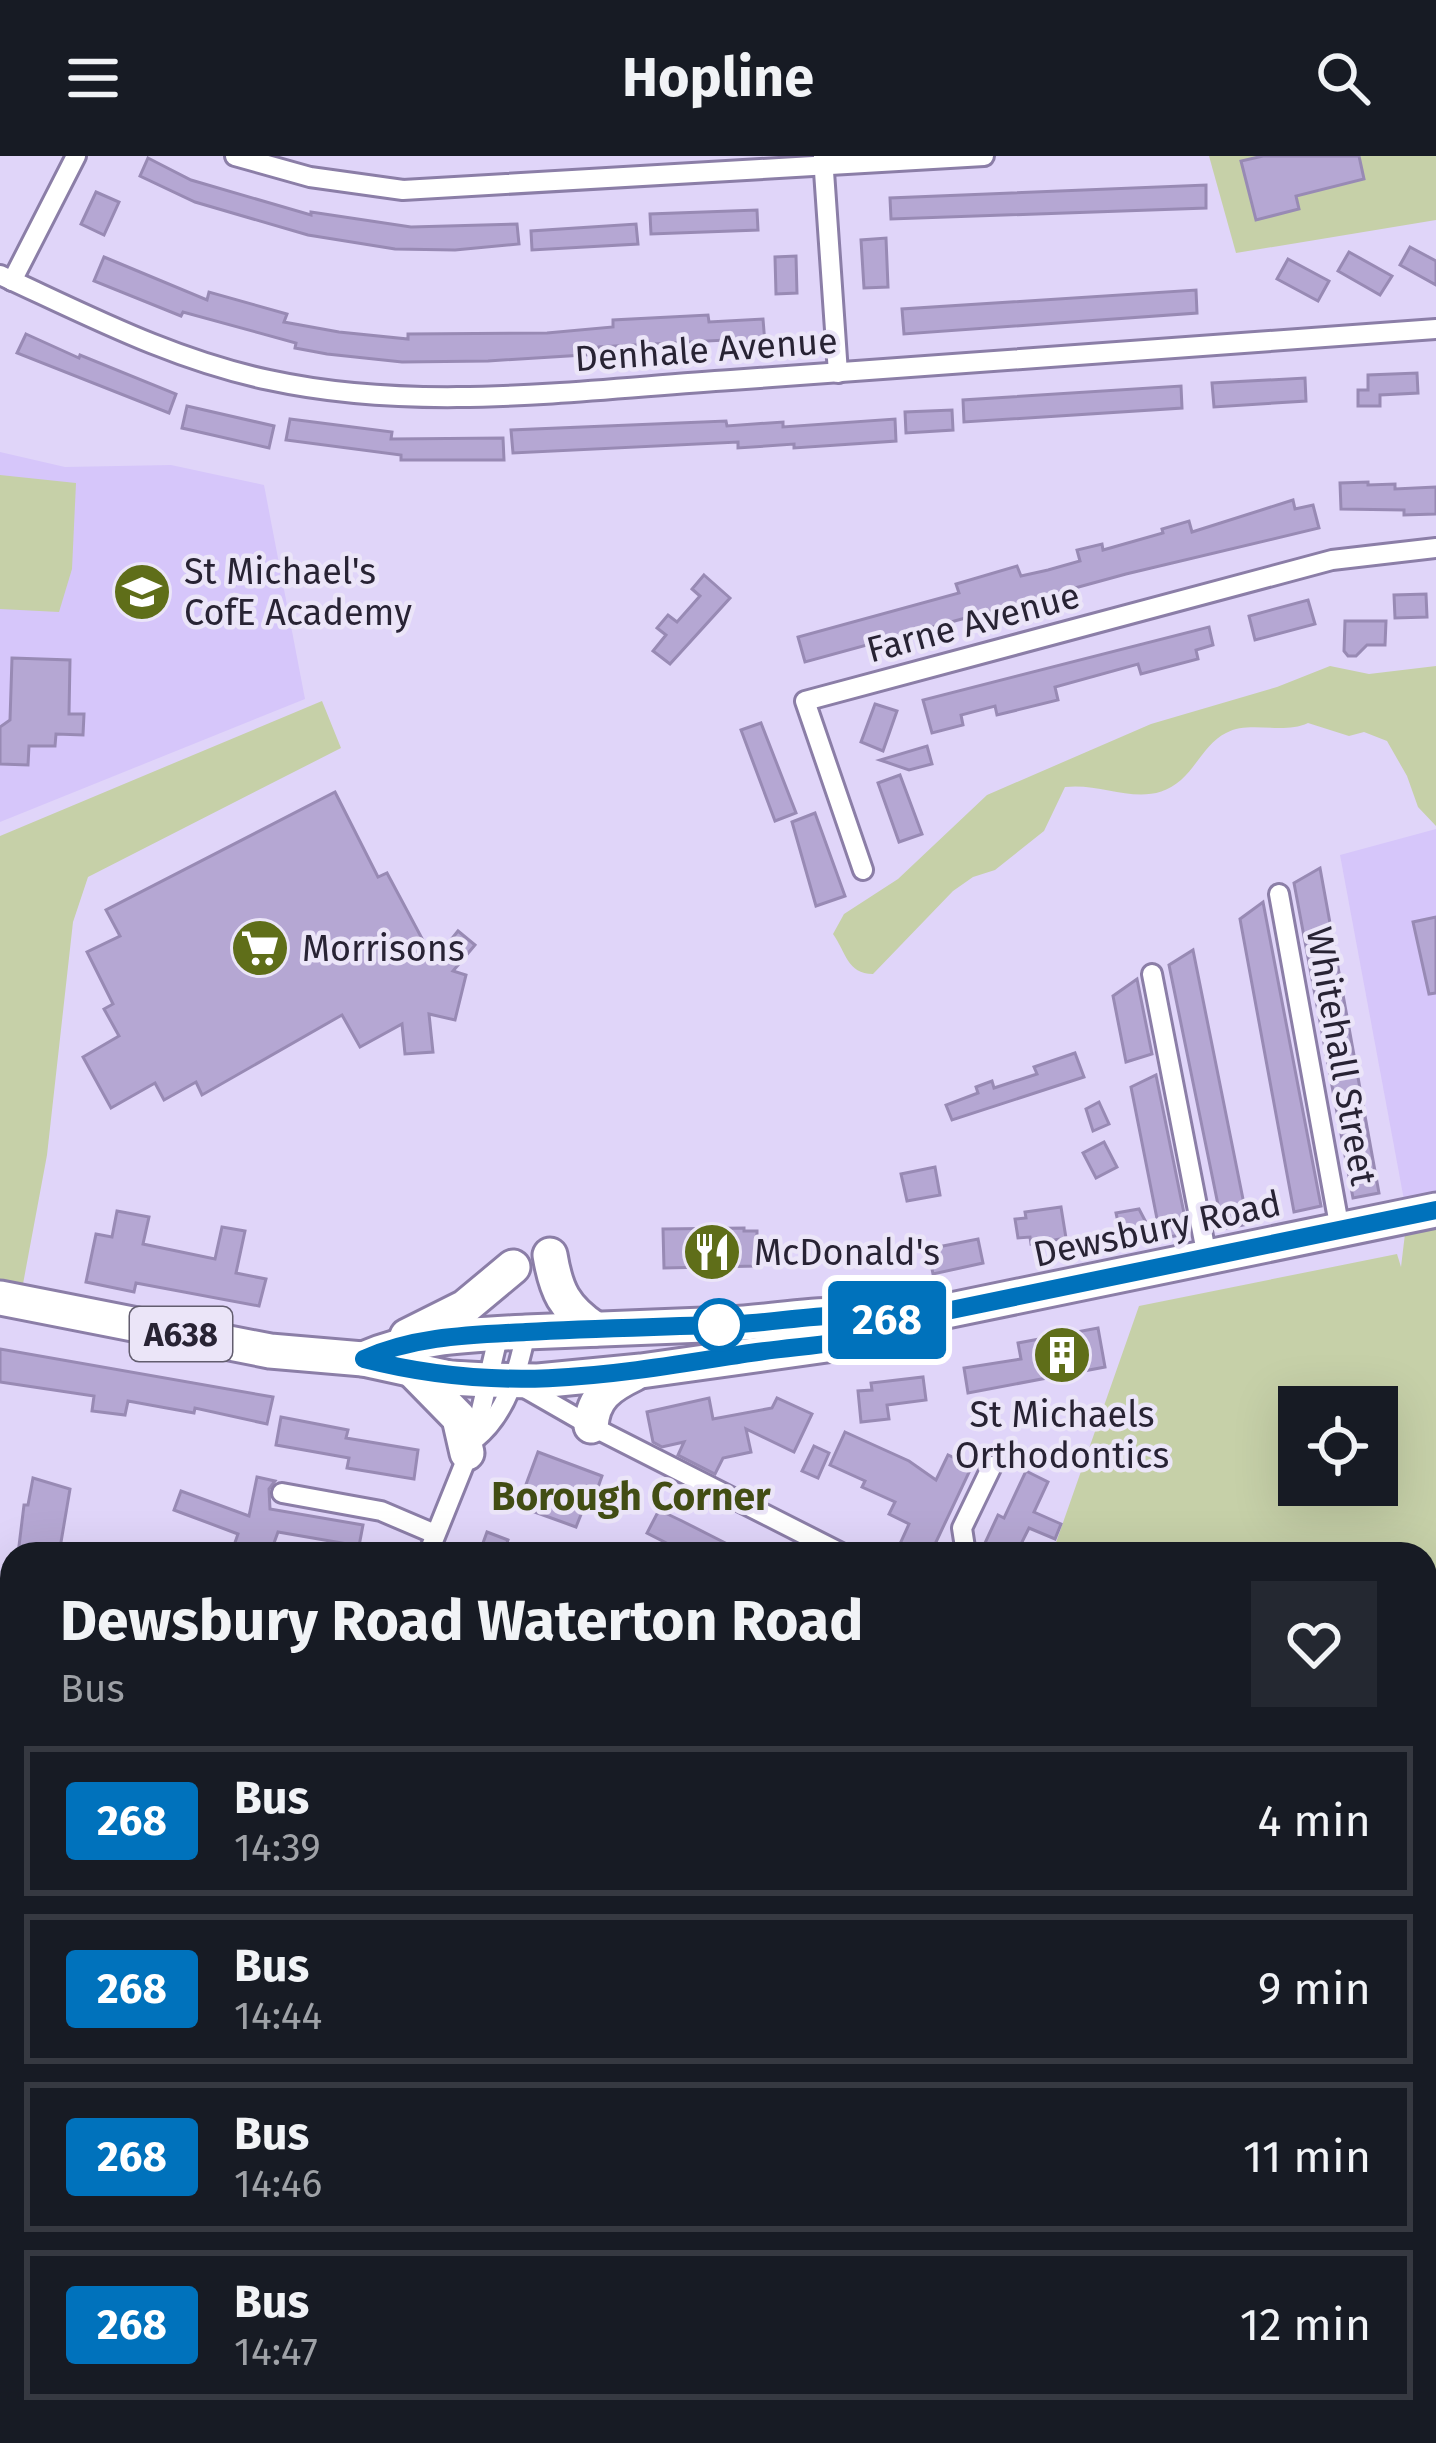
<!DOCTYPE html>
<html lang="en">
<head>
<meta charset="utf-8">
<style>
  body { margin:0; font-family:"Fira Sans",sans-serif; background:#242831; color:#f1f3f6; height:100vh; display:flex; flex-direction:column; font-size:45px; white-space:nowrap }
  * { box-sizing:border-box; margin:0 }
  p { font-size:39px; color:#9ea1a6 }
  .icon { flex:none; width:66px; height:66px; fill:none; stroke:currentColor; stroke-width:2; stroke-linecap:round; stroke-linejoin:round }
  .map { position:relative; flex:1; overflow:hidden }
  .sheet { position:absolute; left:0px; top:1386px; width:1437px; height:903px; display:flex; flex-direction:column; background:#171b24; border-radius:36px 36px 0 0; box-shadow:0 12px 48px #0002 }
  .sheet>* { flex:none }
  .badge { padding:0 24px; border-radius:9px; font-size:42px; line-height:78px }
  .controls { position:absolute; left:1278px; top:1230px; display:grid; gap:24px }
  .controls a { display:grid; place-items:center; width:120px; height:120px; border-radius:0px; background:#171b24; box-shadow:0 12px 48px #0002; font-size:60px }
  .map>.badge { position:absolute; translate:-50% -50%; box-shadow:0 0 0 6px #fff }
  .round { display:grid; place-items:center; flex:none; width:126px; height:126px; border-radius:0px; background:#242831 }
  .headline { display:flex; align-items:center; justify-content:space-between; height:204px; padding:0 60px }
  h1 { font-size:57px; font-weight:700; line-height:90px }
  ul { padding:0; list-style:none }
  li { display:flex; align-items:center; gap:36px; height:150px; margin:0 24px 18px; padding:0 36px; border:6px solid #363941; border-radius:0px }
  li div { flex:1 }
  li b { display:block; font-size:45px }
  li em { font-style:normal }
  li .badge { min-width:132px; font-weight:700; text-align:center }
  header { display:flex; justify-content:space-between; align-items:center; height:156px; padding:0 60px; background:#171b24; font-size:54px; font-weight:700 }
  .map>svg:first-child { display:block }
  .built { fill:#d6c6fa }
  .green { fill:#c6d0a8; fill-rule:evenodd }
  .building { fill:#b5a7d3; stroke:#988ab4; stroke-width:3 }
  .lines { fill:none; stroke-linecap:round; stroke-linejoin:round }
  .street-casing { stroke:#8b7ea7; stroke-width:24 }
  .secondary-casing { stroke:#8b7ea7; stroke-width:33 }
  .highway-casing { stroke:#8b7ea7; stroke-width:39 }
  .street { stroke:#fff; stroke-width:18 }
  .secondary { stroke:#fff; stroke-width:27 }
  .highway { stroke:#fff; stroke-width:33 }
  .line-casing { stroke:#fff; stroke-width:27 }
  .line { stroke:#0072bc; stroke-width:18 }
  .stop-dot { fill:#fff; stroke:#0072bc; stroke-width:6 }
  .labels { text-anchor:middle; stroke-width:9; stroke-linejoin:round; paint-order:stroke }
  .shield { fill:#ebe5f8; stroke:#625d6f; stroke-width:3 }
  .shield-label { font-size:33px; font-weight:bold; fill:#282334 }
  .street-label { font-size:36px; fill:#282334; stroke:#ebe5f8 }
  .poi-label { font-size:36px; fill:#282334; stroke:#ebe5f8; text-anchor:start }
  .neighbourhood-label { font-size:39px; font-weight:bold; fill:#424d14; stroke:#ebe5f8 }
</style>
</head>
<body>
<header><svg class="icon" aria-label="menu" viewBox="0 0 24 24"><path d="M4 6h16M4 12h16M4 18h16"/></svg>Hopline<svg class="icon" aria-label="search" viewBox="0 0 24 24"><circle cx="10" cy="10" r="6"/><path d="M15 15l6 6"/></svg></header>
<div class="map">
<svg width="1436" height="2287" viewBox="0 0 1436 2287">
  <rect width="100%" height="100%" fill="#e0d5f9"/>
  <g class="built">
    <path d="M0 296 65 311 171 309 264 329 305 543 0 666Z"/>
    <path d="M1436 673V1037L1404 1044 1340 699Z"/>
  </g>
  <g class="green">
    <path d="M1209 0H1436V64L1236 97Z"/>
    <path d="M0 319 76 327 72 413 59 456 0 453Z"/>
    <path d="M1330 510 1369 518 1436 510V670L1418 651 1407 620 1387 585 1364 576 1349 580 1308 567C1282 579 1250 564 1226 577 1207 586 1196 611 1181 624 1145 655 1106 626 1065 631L1044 675 995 714 973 721 953 735 873 818C847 818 846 796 833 778L844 758 898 723 987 639 1151 568 1277 531Z"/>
    <path d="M322 545 341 592 88 721 73 766 47 999 23 1128 0 1124V680Z"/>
    <path d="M1436 1054V1565L1425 1598V1398H1052L1139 1150 1397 1098 1401 1111 1407 1061ZM1299 1251H1377V1329H1299Z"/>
    <path d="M0 1753 12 1755V1964L0 1970V1855L11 1847 0 1829Z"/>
  </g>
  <g class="building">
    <path d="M1263 0H1359L1364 23 1296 40 1299 53 1256 64 1241 5Z"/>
    <path d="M148 2 191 24 311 59V56L411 71 517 68 519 88 455 94 395 93 308 79 195 46 140 20Z"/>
    <path d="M1206 29V52L891 63 890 42Z"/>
    <path d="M96 36 119 46 104 79 81 68Z"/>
    <path d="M757 54 758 74 651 78 650 58Z"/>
    <path d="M636 68 638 88 532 94 531 75Z"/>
    <path d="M886 82 888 131 864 132 861 84Z"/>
    <path d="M1410 91 1436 105V129L1400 109Z"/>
    <path d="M1349 96 1392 120 1380 139 1338 115Z"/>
    <path d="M796 100 797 137 776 138 775 101Z"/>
    <path d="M104 101 207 144 209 136 287 158 284 166 339 176 408 183V178L547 177 613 171V164L708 159 709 166 763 163 765 188 726 191 725 184 599 191V198L488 205 402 206 327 198 295 192 296 187 183 156 181 160 94 125Z"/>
    <path d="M1288 103 1329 125 1318 145 1277 123Z"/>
    <path d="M1196 134 1197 157 904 178 902 153Z"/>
    <path d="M26 178 79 202 80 199 176 238 169 257 17 197Z"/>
    <path d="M1417 217 1418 237 1380 239V250H1358V234H1368V219Z"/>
    <path d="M1305 222 1306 245 1214 251 1212 227Z"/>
    <path d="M1181 230 1182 252 964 266 963 244Z"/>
    <path d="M187 250 274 270 269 292 182 272Z"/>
    <path d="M952 254 953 274 906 277 905 256Z"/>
    <path d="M290 263 392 276 391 283 503 282 504 304H401V299L286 284Z"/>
    <path d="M895 263 896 285 794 292V288L738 292V286L513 297 511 274 726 265 727 270 783 266V271Z"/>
    <path d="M1368 326V329L1395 328V333L1436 331V358L1404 359V354L1341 353 1340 327Z"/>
    <path d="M1293 344 1295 353 1313 349 1319 372 1126 418 805 506 798 481 959 437 956 428 1017 410 1021 420 1048 414 1080 405 1077 394 1102 388 1103 394 1163 377 1162 373 1189 365 1192 376Z"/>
    <path d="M704 419 730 442 670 508 653 495 666 479 657 472 668 459 677 466 700 440 692 433Z"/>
    <path d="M1426 438 1427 461 1395 462 1394 439Z"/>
    <path d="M1308 444 1315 468 1255 484 1249 460Z"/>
    <path d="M1345 465H1386L1385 489H1367L1356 500H1348L1344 495Z"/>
    <path d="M1209 471 1213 489 1196 494 1198 503 1141 518 1138 508 1055 531 1058 544 997 559 995 550 961 559 963 569 932 577 923 544Z"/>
    <path d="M12 502 70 504 69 558H84L83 579 56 578 55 590H29L28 609 0 608V571L10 564Z"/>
    <path d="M875 548 897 555 883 595 861 586Z"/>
    <path d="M761 567 796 657 775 665 741 574Z"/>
    <path d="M927 590 932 608 909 614 880 604Z"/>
    <path d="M900 619 922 678 899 686 878 627Z"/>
    <path d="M335 636 378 721 387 717 434 805 458 775 475 789 453 815 466 819 455 864 429 858 433 896 405 898 402 868 360 891 342 859 202 939 196 926 164 944 155 927 111 952 83 901 119 880 104 853 113 848 87 796 120 780 106 754Z"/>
    <path d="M815 657 845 740 816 750 792 666Z"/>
    <path d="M1320 712 1379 1037 1353 1042 1294 727Z"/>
    <path d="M1263 746 1321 1050 1294 1056 1240 763Z"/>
    <path d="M1436 761V837L1429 838 1413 766Z"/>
    <path d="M1193 794 1248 1068 1223 1073 1169 809Z"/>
    <path d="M1137 823 1152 898 1126 906 1113 840Z"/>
    <path d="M1075 897 1084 921 952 964 946 949 978 937 976 931 992 925 994 932 1037 918 1034 911Z"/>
    <path d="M1156 919 1188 1077 1161 1083 1131 931Z"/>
    <path d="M1099 946 1109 968 1093 975 1086 953Z"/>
    <path d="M1104 986 1117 1011 1096 1022 1083 997Z"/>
    <path d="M935 1011 940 1039 907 1045 901 1018Z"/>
    <path d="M1061 1051 1066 1082 1031 1088 1030 1081 1018 1082 1015 1063 1026 1062 1025 1056Z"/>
    <path d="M1139 1053 1150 1074 1121 1080 1116 1057Z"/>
    <path d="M117 1055 149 1061 143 1088 215 1103 222 1071 245 1075 236 1117 266 1123 259 1150 136 1127 134 1136 86 1126 96 1078 112 1081Z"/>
    <path d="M744 1072V1075H757V1110L664 1112 663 1073Z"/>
    <path d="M978 1083 983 1107 933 1118 928 1093Z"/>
    <path d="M1098 1172 1105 1211 968 1237 964 1212 1021 1203 1018 1187Z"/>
    <path d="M0 1193 273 1241 267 1268 195 1252 194 1257 128 1245 125 1259 92 1255 94 1240 0 1226Z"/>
    <path d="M923 1221 926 1244 887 1249 889 1263 861 1266 858 1235 872 1234 871 1227Z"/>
    <path d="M709 1242 713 1263 772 1252 777 1242 812 1258 794 1296 746 1273 751 1296 723 1302 715 1318 678 1299 684 1286 662 1291 653 1286 647 1256Z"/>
    <path d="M281 1261 348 1274 346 1282 418 1294 414 1323 347 1312 349 1302 276 1289Z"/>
    <path d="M845 1276 909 1305 936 1324 948 1299 972 1310 936 1386 952 1393V1398H903L907 1391 900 1388 909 1368 889 1358 895 1346 862 1331 865 1325 830 1309Z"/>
    <path d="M814 1290 829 1297 818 1322 802 1315Z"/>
    <path d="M538 1296 602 1320 592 1348 586 1346 576 1371 518 1350Z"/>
    <path d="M1026 1315 1048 1326 1034 1356 1061 1368 1055 1383 1029 1372 1016 1398H1008L985 1387 998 1359 1004 1362Z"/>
    <path d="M257 1321 275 1325 269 1333 270 1353 363 1369 359 1390 278 1376 270 1398H231L238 1378 174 1354 181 1335 249 1360Z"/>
    <path d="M33 1322 70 1333 59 1398H18L24 1349H28Z"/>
    <path d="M659 1354 682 1365 747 1398H688L647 1377Z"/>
    <path d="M487 1376 508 1384 503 1398H479Z"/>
  </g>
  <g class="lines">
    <defs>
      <g id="street">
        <path d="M235 0 310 21 403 34 984 0"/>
        <path d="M823 1 838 217"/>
        <path d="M0 119C89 160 173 204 269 224 420 257 579 234 731 224 966 209 1201 192 1436 173"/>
        <path d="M12 125 76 0"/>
        <path d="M863 714 805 545 1332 404 1436 392"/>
        <path d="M1279 738 1340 1074"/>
        <path d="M1152 818 1207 1101"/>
        <path d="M523 1231 591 1270 843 1398"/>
        <path d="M474 1284C507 1258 518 1215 526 1176"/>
        <path d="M282 1337 381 1355 435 1378"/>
        <path d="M428 1398 474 1284 499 1177"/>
        <path d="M966 1398 962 1372 992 1310"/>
        <path d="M0 1633 12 1634"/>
        <path d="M1425 1689 1436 1695"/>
        <path d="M1425 2006 1436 2009"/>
        <path d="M0 2174 12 2163"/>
        <path d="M327 2277 338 2287"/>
        <path d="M487 2277 491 2281"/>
        <path d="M997 2277 1001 2287"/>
        <path d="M748 2287 756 2277"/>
        <path d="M1232 2287 1236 2277"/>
      </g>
      <path id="secondary" d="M0 2266 20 2287"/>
      <g id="highway">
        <path d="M550 1099C556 1135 564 1152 595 1173"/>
        <path d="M0 1142 270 1195 363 1203 450 1222 487 1224 538 1225 641 1215 841 1187 870 1181 893 1166 1436 1054"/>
        <path d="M407 1180 465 1151 513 1111"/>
        <path d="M363 1203C414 1180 471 1179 526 1176 593 1173 661 1171 729 1168 781 1166 843 1150 893 1166"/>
        <path d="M413 1215 459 1262 467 1297"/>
        <path d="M591 1270C593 1241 609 1230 634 1218"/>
      </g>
    </defs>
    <use href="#street" class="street-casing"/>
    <use href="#secondary" class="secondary-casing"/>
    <use href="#highway" class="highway-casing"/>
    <use href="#street" class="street"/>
    <use href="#secondary" class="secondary"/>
    <use href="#highway" class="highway"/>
  </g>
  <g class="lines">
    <defs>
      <path id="line" d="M870 1181C831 1189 790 1191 750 1197 611 1219 504 1239 364 1203 414 1180 471 1179 526 1176 596 1172 667 1171 738 1168 788 1166 845 1151 893 1166L1436 1054"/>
    </defs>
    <use href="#line" class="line-casing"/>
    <use href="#line" class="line"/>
  </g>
  <defs>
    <symbol id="school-disc" viewBox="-11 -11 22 22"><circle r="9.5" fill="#5f6e19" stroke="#ebe5f8"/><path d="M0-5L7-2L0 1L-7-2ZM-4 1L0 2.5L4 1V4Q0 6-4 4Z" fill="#fff"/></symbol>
    <symbol id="supermarket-disc" viewBox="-11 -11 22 22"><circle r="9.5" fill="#5f6e19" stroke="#ebe5f8"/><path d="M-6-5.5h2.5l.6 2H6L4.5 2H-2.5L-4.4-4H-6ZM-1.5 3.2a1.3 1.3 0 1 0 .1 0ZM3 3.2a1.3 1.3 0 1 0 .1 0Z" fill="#fff"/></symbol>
    <symbol id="restaurant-disc" viewBox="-11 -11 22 22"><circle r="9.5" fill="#5f6e19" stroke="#ebe5f8"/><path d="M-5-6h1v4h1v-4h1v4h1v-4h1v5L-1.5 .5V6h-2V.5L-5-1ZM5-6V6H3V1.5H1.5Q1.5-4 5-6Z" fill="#fff"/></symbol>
    <symbol id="building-disc" viewBox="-11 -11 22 22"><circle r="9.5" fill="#5f6e19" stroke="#ebe5f8"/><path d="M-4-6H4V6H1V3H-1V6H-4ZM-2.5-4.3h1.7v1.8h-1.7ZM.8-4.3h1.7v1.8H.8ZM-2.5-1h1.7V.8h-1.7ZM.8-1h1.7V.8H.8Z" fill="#fff"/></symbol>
  </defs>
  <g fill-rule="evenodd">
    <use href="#school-disc" x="109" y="403" width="66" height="66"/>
    <use href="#supermarket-disc" x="227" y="759" width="66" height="66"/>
    <use href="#restaurant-disc" x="679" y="1063" width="66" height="66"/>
    <use href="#building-disc" x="1029" y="1166" width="66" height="66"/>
  </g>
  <circle class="stop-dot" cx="719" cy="1169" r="24"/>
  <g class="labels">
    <rect class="shield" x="130" y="1151" width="102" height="54" rx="9"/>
    <g class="shield-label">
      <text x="181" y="1190">A638</text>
    </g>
    <g class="street-label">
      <text transform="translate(706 193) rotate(-4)" y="13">Denhale Avenue</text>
      <text transform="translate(973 466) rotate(-15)" y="13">Farne Avenue</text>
      <text transform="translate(1342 900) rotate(80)" y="13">Whitehall Street</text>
      <text transform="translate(1157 1072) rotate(-12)" y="13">Dewsbury Road</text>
    </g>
    <g class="poi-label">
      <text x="184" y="428">St Michael's<tspan x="184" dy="41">CofE Academy</tspan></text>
      <text x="302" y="805">Morrisons</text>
      <text x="754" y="1109">McDonald's</text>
      <text x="1062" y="1271" text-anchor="middle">St Michaels<tspan x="1062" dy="41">Orthodontics</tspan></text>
    </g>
    <g class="neighbourhood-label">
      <text x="631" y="1354">Borough Corner</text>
    </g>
  </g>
</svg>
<div class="controls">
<a><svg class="icon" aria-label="locate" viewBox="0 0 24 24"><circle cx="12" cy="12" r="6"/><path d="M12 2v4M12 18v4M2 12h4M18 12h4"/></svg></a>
</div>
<b class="badge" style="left:887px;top:1164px;background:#0072bc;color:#fff">268</b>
<section class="sheet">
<div class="headline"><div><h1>Dewsbury Road Waterton Road</h1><p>Bus</p></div><a class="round"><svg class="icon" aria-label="heart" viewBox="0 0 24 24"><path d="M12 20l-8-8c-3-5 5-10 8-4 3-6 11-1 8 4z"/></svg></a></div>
<ul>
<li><span class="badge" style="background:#0072bc;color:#fff">268</span><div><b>Bus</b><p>14:39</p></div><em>4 min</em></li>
<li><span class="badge" style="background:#0072bc;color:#fff">268</span><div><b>Bus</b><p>14:44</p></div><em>9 min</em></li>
<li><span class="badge" style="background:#0072bc;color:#fff">268</span><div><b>Bus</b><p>14:46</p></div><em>11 min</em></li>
<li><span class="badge" style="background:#0072bc;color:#fff">268</span><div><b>Bus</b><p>14:47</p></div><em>12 min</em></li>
</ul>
</section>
</div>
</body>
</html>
